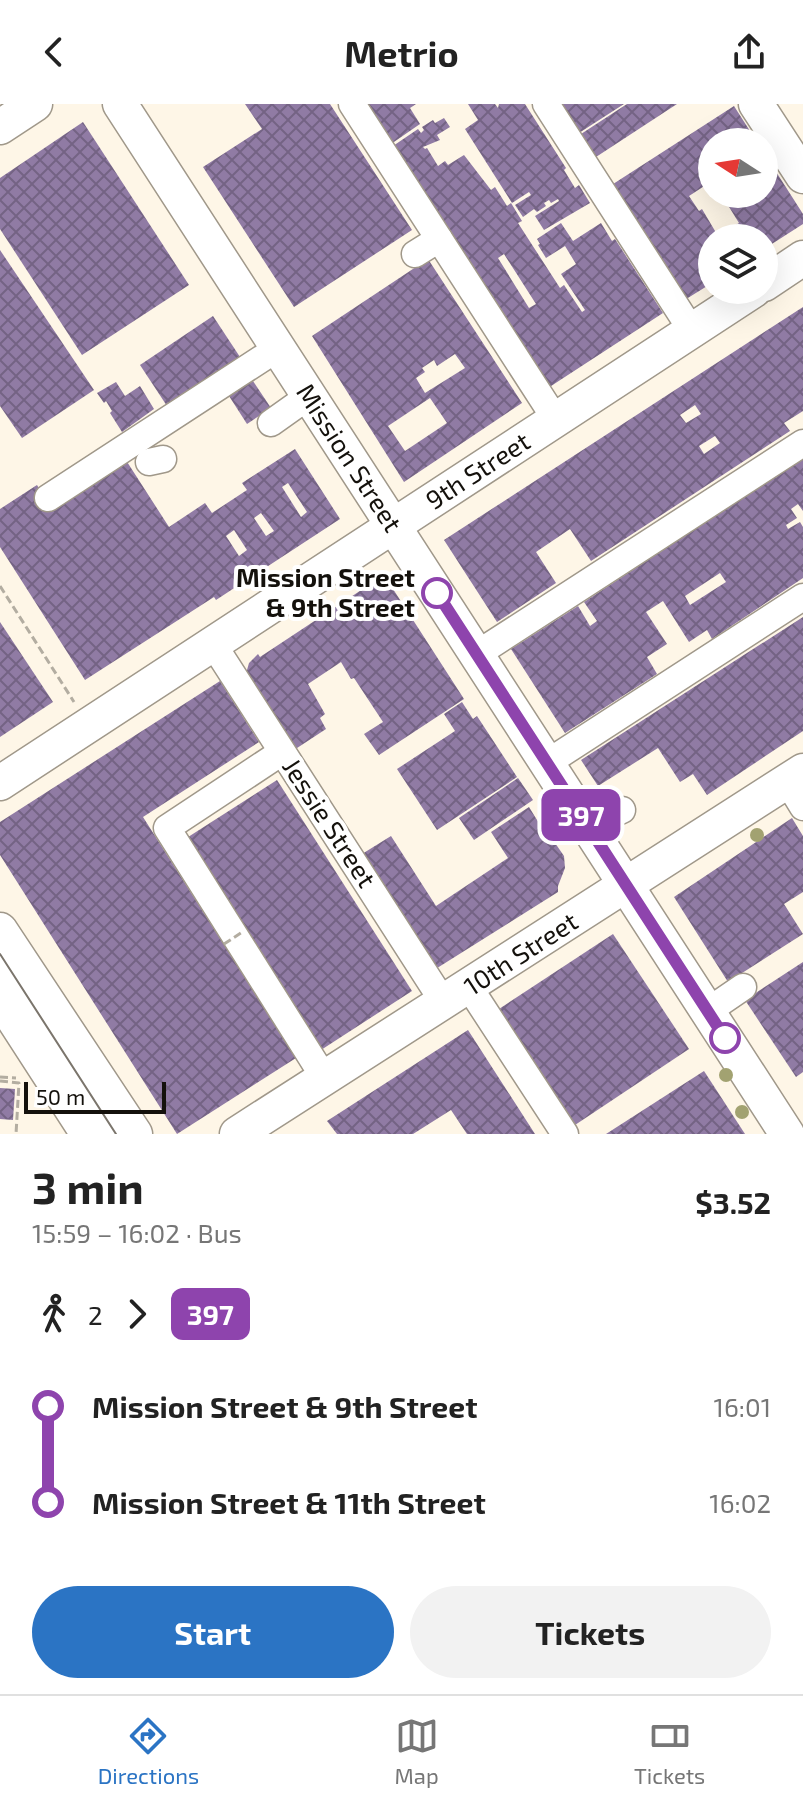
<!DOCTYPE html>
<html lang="en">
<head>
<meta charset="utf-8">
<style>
  body { margin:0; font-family:"Exo 2",sans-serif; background:#f2f2f2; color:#222; height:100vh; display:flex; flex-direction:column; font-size:30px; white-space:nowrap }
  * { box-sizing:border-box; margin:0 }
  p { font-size:26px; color:#767676 }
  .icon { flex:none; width:44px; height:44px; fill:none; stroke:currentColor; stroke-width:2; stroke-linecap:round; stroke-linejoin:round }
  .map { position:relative; height:1030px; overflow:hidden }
  .sheet { display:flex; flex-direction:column; background:#fff; flex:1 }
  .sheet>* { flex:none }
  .badge { padding:0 16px; border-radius:12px; font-size:28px; line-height:52px }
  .needle { width:52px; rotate:282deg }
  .buttons { position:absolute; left:698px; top:24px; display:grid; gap:16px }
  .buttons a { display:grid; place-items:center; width:80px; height:80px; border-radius:50%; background:#fff; box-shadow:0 8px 32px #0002; font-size:40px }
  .scale { position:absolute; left:24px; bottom:20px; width:142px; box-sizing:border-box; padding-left:8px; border:4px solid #14110c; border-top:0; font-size:22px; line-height:28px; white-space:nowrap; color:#14110c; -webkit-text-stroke:6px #fff; paint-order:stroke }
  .map>.badge { position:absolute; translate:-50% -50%; box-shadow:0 0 0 4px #fff }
  .legs { display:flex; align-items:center; gap:12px; height:88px; padding:0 32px; font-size:26px }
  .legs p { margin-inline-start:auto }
  .head { display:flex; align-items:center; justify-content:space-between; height:136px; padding:0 32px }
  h1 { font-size:44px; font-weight:700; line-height:60px }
  .button { display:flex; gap:16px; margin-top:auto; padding:16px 32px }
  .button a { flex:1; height:92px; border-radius:48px; background:#2b74c4; color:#fff; font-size:32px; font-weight:700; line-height:92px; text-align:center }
  .button a+a { background:#f2f2f2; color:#222 }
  ul { padding:0 32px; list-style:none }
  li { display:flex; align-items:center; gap:28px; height:96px; font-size:30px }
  li i { display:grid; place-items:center; width:12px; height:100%; margin:0 10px; background:currentColor }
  li i::after { content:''; width:20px; height:20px; margin:-10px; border:6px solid; border-radius:50%; background:#fff }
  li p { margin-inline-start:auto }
  li:first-child i { background:linear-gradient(#0000 50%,currentColor 0) }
  li:last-child i { background:linear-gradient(currentColor 50%,#0000 0) }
  header { display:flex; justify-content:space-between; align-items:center; height:104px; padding:0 32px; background:#fff; font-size:36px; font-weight:700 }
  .tab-bar { display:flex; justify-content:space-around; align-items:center; height:112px; border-top:2px solid #e0e0e0; background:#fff; font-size:22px; color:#767676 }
  .tab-bar a { display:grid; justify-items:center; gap:4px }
  .tab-bar .on { color:#2b74c4 }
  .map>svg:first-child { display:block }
  .building { fill:url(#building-cross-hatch); fill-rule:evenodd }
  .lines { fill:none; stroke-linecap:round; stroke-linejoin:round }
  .minor-casing { stroke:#a0988a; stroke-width:29 }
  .major-casing { stroke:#a0988a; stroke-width:37 }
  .path { stroke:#b3ada1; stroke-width:3; stroke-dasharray:8 4; stroke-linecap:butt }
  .minor { stroke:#fff; stroke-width:26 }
  .major { stroke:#fff; stroke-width:34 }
  .tram { stroke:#7b756c; stroke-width:2 }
  .path-bridge { stroke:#b3ada1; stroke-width:3; stroke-dasharray:8 4; stroke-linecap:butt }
  .tree { fill:#a2a271 }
  .line-1-casing { stroke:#fff; stroke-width:18 }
  .line-1 { stroke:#8e44ad; stroke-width:12 }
  .stop-1-dot { fill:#fff; stroke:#8e44ad; stroke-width:4 }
  .labels { text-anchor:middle; stroke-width:8; stroke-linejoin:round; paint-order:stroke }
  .street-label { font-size:26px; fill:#14110c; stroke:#fff }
  .stop-label { font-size:26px; font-weight:bold; fill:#14110c; stroke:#fff; text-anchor:end }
</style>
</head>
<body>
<header><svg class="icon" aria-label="back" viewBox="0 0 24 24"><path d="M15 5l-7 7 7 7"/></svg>Metrio<svg class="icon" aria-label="share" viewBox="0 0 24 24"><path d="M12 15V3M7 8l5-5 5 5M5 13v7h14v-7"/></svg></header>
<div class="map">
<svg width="803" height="1030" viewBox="0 0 803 1030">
  <defs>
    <pattern id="building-cross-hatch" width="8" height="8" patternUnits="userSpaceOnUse" patternTransform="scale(2)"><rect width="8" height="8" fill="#907ba4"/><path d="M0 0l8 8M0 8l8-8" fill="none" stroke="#746384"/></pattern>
  </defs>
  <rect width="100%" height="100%" fill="#fef6e7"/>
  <g class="building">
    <path d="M245 0H330L412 126 294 203 203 63 262 25Z"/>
    <path d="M365 0H416L410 4 420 20 391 40Z"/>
    <path d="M468 0H495L498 4 499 0H525L566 64 564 66 575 84 579 81 590 99 544 126 535 112 559 97 558 95 551 99 549 96 544 99 546 102 537 108 534 105 523 113 515 101 531 91 529 88 512 99 465 25 478 16Z"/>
    <path d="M562 0H624L579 29Z"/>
    <path d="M627 0H677L596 53 581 30Z"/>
    <path d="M734 2 757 38H712V77L689 92 699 107 702 105 718 132 739 119 721 90H764V49L803 110V120L764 145V134H712V179L683 197 610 82Z"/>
    <path d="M444 14 450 23 437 31 440 36 423 43 425 45 427 44 438 62 445 57 448 61 464 51 491 86 495 83 507 102 511 99 522 117 518 119 560 184 564 181 582 208 585 206 561 170 576 160 565 142 546 154 538 141 540 140 537 135 561 119 573 137 601 119 612 137 615 135 663 209 548 284 393 42 418 25 421 29 424 26 422 23 433 16 435 19ZM504 150 536 200 529 204 498 154Z"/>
    <path d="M83 18 189 181 82 251 0 125V74Z"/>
    <path d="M0 146 94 286 22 334 0 302Z"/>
    <path d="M428 155 522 299 404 378 312 232ZM455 250 465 264 425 289 416 274 425 268 422 264 434 256 437 262ZM430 294 447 319 405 347 388 322Z"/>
    <path d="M803 203V307L784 319 790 327 591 457 570 425 536 448 556 479 497 518 444 436ZM695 301 701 310 686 319 680 311ZM715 332 720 339 704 350 699 342Z"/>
    <path d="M213 212 240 253 167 302 140 261Z"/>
    <path d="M253 277 271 304 247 320 229 292Z"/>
    <path d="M116 278 125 292 140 282 154 305 122 328 110 309 112 307 106 297 104 299 97 289Z"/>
    <path d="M295 345 340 415 216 496 214 493 85 576 0 443V405L37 381 47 397 122 350 169 423 205 399 212 409 247 386 242 379ZM288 379 307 408 301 413 282 383ZM261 409 274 427 266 432 254 414ZM234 426 247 446 239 452 226 432Z"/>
    <path d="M803 354V407L798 400 791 405 797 414 786 421 788 425 800 418 803 423V474L712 535 707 526 689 538 663 497 646 508 667 540 647 553 657 570 565 629 511 545 578 502 590 522 597 517 584 498ZM720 469 726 478 690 501 685 492Z"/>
    <path d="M384 471 464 595 379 651 364 630 383 618 354 574 351 575 341 558 308 580 325 610 320 614 326 625 294 646 245 573 249 559 258 550 260 553Z"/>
    <path d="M803 513V627L707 691 693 670 680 678 658 644 598 682 581 656Z"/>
    <path d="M0 518 53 598 0 633Z"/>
    <path d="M220 577 259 638 143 713 296 954 177 1030 0 751V718Z"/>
    <path d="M462 598 473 615 477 612 517 673 437 726 397 665 455 627 444 610Z"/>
    <path d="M518 674 533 696 474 736 459 714Z"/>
    <path d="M277 676 412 887 321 946 185 735Z"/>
    <path d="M529 703 550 737 553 736 564 752 565 764 558 782V788L434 866 362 750 391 732 436 802 508 754 491 728Z"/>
    <path d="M792 714 803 732V788L784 800 803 830 728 878 674 793Z"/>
    <path d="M613 830 689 945 575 1021 499 905Z"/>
    <path d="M803 858V968L796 973 745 896Z"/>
    <path d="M468 926 535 1030H467L451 1006 413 1030H337L327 1017Z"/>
    <path d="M704 967 745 1030H606Z"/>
    <path d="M0 984 15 985 13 1016 0 1015Z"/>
  </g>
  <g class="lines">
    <defs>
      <g id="minor">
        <path d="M352 0 556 316"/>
        <path d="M546 0 692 227"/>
        <path d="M415 150 439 135"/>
        <path d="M271 319 309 292"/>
        <path d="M149 358 163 355"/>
        <path d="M48 394 278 244"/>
        <path d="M213 540 444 899"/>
        <path d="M477 550 803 339"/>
        <path d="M282 648 167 724 325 975"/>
        <path d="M547 659 803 493"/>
        <path d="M787 677 803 703"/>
        <path d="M588 722 622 706"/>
        <path d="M0 858 110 1030"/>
        <path d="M469 883 565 1030"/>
        <path d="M708 907 743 883"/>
      </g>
      <g id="major">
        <path d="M120 0 787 1030"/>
        <path d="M756 0 803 72"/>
        <path d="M0 23 35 0"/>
        <path d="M764 180 803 154"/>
        <path d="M0 679 754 186"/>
        <path d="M0 826 135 1030"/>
        <path d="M0 894 88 1030"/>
        <path d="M237 1030 803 667"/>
      </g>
    </defs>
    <use href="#minor" class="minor-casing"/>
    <use href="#major" class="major-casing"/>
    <g class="path">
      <path d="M0 482 74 598"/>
      <path d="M0 973 16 974"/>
      <path d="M0 977 19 979 16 1030"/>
    </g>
    <use href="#minor" class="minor"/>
    <use href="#major" class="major"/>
    <path class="tram" d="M0 850 116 1030"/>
    <path class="path-bridge" d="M224 840 244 827"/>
  </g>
  <g class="tree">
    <circle cx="757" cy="731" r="7"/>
    <circle cx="726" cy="971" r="7"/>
    <circle cx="742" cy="1008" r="7"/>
  </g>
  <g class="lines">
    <defs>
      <path id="line-1" d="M437 489 725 934"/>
    </defs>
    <use href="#line-1" class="line-1-casing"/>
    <use href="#line-1" class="line-1"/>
  </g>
  <g class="stop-1-dot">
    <circle cx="437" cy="489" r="14"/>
    <circle cx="725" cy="934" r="14"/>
  </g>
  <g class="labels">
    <g class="street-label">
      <text transform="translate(349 354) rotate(57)" y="9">Mission Street</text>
      <text transform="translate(478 367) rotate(-33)" y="9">9th Street</text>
      <text transform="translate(329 719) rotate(57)" y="9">Jessie Street</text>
      <text transform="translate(521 850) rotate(-33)" y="9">10th Street</text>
    </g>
    <g class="stop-label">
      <text x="415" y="483">Mission Street<tspan x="415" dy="30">&amp; 9th Street</tspan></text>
    </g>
  </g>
</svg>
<div class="buttons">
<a><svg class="needle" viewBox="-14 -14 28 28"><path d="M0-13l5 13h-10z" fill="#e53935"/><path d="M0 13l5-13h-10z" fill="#767676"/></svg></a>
<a><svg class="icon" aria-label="layers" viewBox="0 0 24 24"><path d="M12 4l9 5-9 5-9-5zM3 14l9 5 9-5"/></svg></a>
</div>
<div class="scale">50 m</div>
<b class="badge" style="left:581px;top:711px;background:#8e44ad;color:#fff">397</b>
</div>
<section class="sheet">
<div class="head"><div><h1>3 min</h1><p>15:59 – 16:02 · Bus</p></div><b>$3.52</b></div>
<div class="legs"><svg class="icon" aria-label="walk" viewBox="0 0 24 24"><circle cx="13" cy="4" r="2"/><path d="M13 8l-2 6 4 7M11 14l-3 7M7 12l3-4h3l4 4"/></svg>2<svg class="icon" aria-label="forward" viewBox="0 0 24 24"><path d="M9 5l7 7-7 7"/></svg><b class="badge" style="background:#8e44ad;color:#fff">397</b></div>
<ul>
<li><i style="color:#8e44ad"></i><b>Mission Street &amp; 9th Street</b><p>16:01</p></li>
<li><i style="color:#8e44ad"></i><b>Mission Street &amp; 11th Street</b><p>16:02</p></li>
</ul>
<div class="button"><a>Start</a><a>Tickets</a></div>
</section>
<nav class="tab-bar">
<a class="on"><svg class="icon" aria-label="directions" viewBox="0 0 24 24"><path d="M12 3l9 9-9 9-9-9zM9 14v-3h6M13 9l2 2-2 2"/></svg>Directions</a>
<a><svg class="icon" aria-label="map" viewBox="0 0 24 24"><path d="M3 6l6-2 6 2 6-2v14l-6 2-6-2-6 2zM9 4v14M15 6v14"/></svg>Map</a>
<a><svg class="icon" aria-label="tickets" viewBox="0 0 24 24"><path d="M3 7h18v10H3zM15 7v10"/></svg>Tickets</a>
</nav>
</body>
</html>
